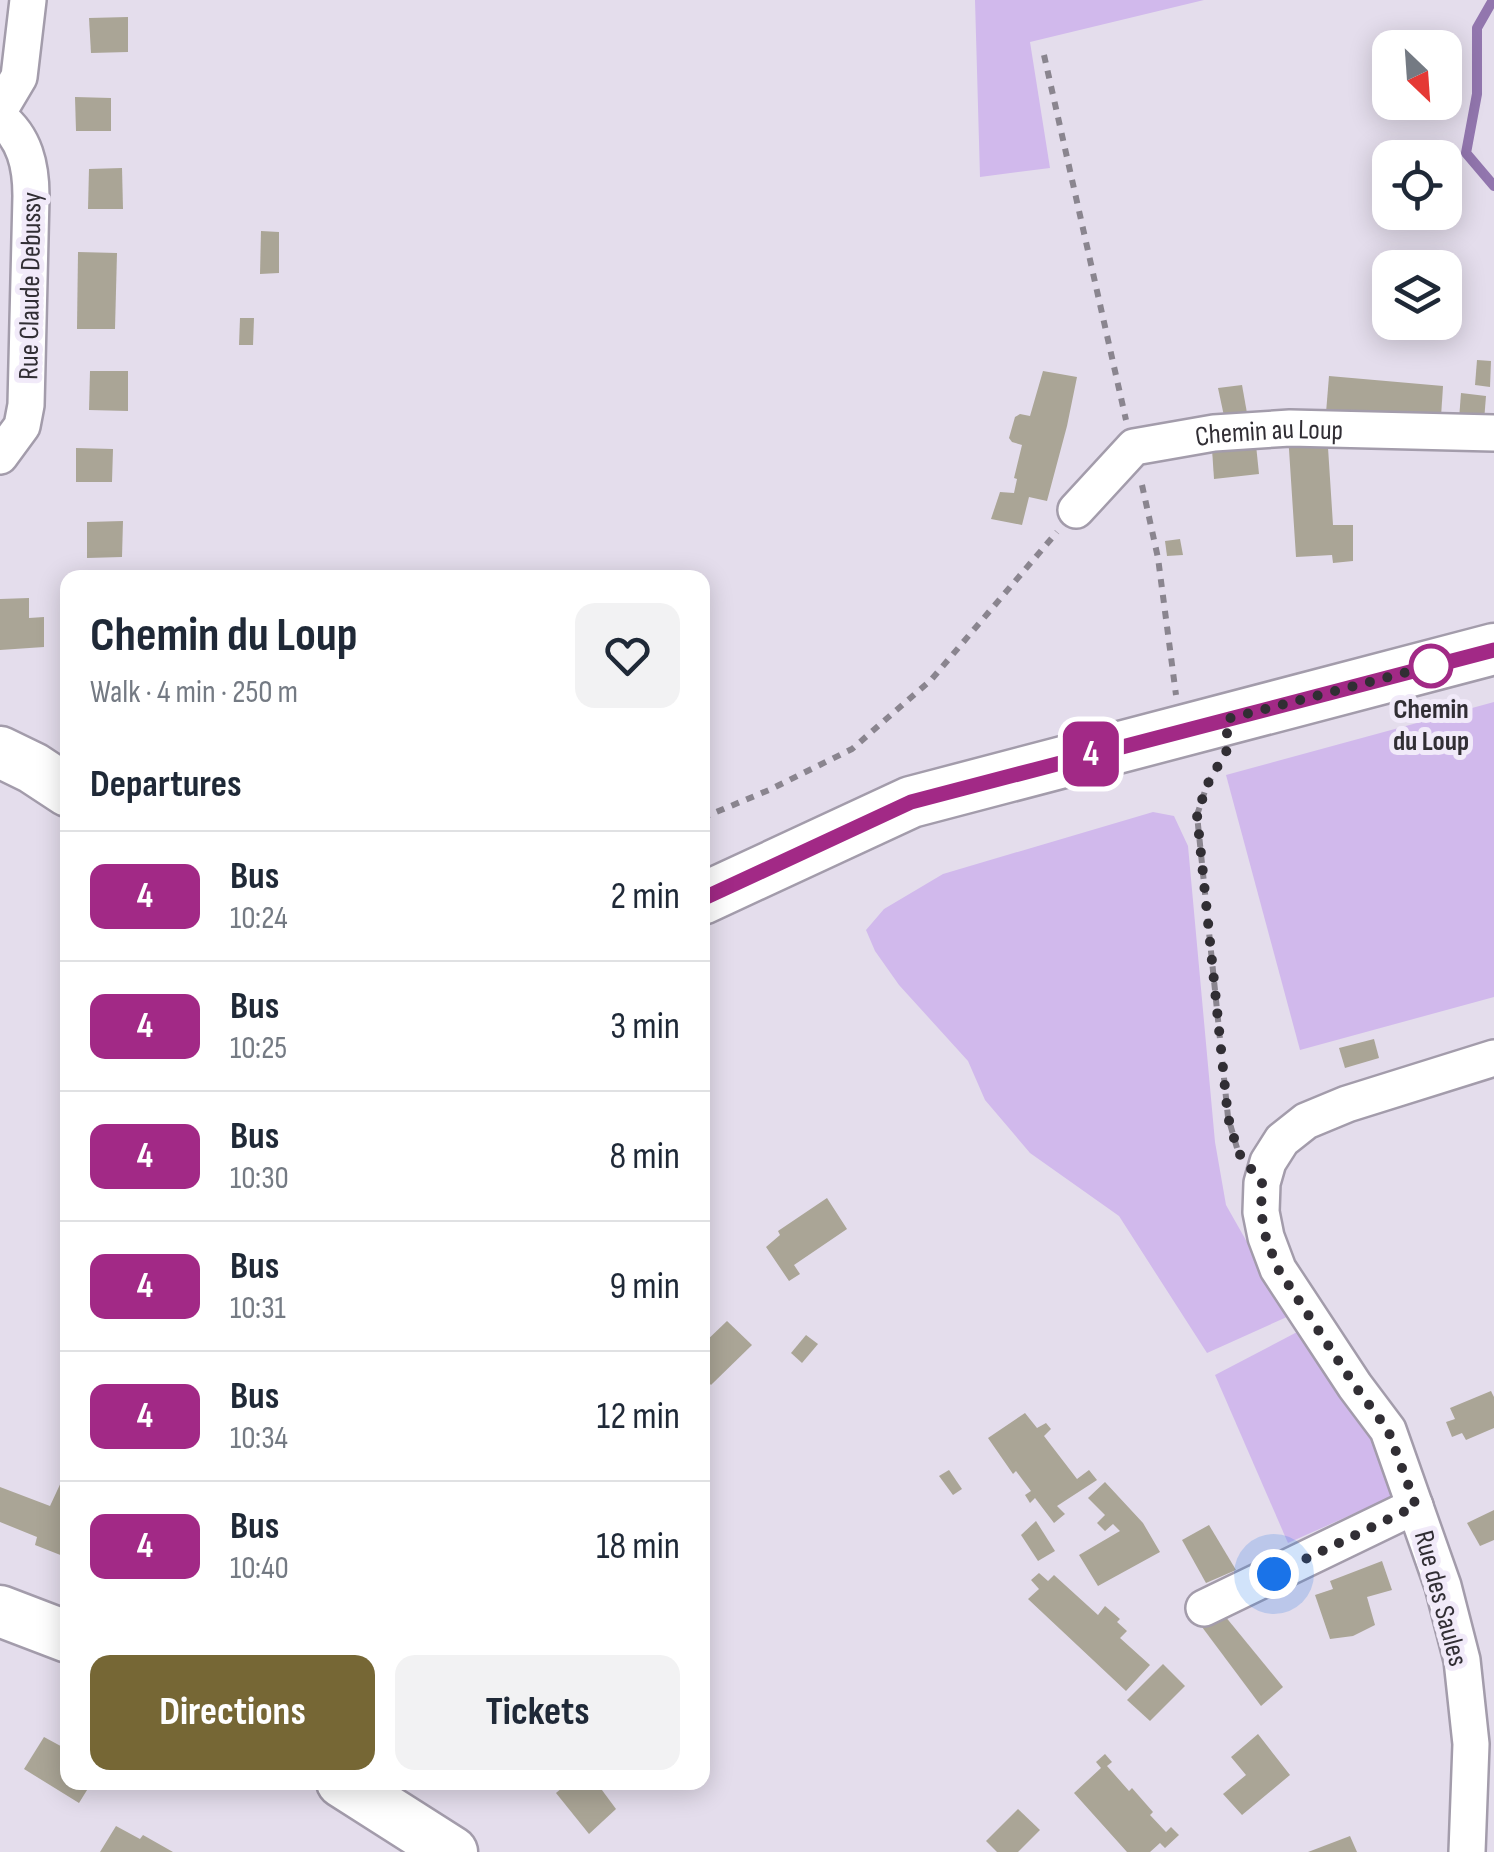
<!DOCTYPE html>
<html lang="en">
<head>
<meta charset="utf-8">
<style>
  body { margin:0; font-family:"Sofia Sans Condensed",sans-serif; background:#f2f2f3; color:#1f2937; height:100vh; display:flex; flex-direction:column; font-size:38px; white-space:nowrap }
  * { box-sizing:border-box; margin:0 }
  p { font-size:32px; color:#747a83 }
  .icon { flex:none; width:55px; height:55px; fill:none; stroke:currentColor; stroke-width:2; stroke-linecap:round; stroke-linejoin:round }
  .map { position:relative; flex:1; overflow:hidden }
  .drawer { position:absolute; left:60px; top:570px; width:650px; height:1220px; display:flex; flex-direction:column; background:#fff; border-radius:20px; box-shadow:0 5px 25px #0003 }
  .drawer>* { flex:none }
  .badge { padding:0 20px; border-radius:15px; font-size:35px; line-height:65px }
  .needle { width:65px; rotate:155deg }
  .fabs { position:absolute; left:1372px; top:30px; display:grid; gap:20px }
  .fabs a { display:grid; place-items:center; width:90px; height:90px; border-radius:20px; background:#fff; box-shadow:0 5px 25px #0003; font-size:50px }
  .you { position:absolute; width:50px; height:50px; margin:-25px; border:8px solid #fff; border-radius:50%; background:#1a73e8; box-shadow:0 0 0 15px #1a73e833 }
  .map>.badge { position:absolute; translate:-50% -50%; box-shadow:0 0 0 5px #fff }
  h2 { padding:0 30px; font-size:38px; line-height:90px }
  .round { display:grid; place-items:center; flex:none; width:105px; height:105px; border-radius:20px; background:#f2f2f3 }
  .head { display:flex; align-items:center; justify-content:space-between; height:170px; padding:0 30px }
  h1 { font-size:48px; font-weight:700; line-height:75px }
  .primary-button { display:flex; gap:20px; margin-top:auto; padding:20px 30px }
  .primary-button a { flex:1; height:115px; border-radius:20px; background:#766735; color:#fff; font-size:40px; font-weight:700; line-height:115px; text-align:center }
  .primary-button a+a { background:#f2f2f3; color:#1f2937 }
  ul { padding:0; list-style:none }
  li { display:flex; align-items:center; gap:30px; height:130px; padding:0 30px; border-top:2px solid #e0e1e3 }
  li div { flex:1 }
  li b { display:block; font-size:38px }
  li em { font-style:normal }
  li .badge { min-width:110px; font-weight:700; text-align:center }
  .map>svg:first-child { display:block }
  .green { fill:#d1b9ec }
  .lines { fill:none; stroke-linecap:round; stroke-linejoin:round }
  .stream { stroke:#9276ae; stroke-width:10 }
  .building { fill:#aaa596 }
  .street-casing { stroke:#a39cab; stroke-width:40 }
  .secondary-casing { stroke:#a39cab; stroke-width:55 }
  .path { stroke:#8a858f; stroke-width:6; stroke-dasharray:8 8; stroke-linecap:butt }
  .street { stroke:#fff; stroke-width:35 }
  .secondary { stroke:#fff; stroke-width:50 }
  .line-casing { stroke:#fff; stroke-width:22 }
  .line { stroke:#a22986; stroke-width:15 }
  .walk { stroke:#312e34; stroke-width:10; stroke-dasharray:0 18 }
  .stop-dot { fill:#fff; stroke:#a22986; stroke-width:5 }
  .labels { text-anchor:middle; stroke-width:10; stroke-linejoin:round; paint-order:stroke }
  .street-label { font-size:28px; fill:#312e34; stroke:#f1eaf9 }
  .stop-label { font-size:28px; font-weight:bold; fill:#312e34; stroke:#f1eaf9 }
</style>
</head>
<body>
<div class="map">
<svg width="1494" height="1852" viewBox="0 0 1494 1852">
  <rect width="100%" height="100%" fill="#e4ddec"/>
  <g class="green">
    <path d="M975 0H1204L1030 42 1050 168 980 177Z"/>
    <path d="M1494 702V997L1300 1050 1226 775Z"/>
    <path d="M1153 812 1174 816 1188 846 1215 1142 1226 1205 1289 1316 1207 1353 1119 1216 1030 1153 985 1100 968 1061 899 985 875 951 866 930 884 909 943 874Z"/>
    <path d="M1299 1331 1389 1465 1398 1494 1288 1543 1215 1375Z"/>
  </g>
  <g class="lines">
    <path class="stream" d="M1493 0 1477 28V94L1466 153 1494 186"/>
  </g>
  <g class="building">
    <path d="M128 17V52L91 53 89 18Z"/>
    <path d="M75 97 111 98V131H76Z"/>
    <path d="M122 168 123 209H88L89 169Z"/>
    <path d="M261 231 279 232V273L260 274Z"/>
    <path d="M78 252 117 253 115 329H77Z"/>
    <path d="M240 318H254L253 345H239Z"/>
    <path d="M1477 360 1491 361 1490 387 1475 385Z"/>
    <path d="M90 371H128V411L89 410Z"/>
    <path d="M1043 371 1077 377 1067 426 1047 501 1029 497 1022 525 991 519 1000 492 1014 493 1017 479 1014 478 1022 445 1012 442 1009 438 1015 417 1020 414 1030 416Z"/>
    <path d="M1329 376 1443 386 1441 417 1326 413Z"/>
    <path d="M1242 385 1247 413 1224 416 1218 388Z"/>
    <path d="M1461 393 1486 396 1484 421 1459 419Z"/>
    <path d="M1327 432 1333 525H1353V561L1333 563 1332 555 1296 557 1288 434Z"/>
    <path d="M1256 445 1259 474 1214 479 1212 449Z"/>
    <path d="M76 448 113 449 112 482H76Z"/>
    <path d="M123 521 122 557 87 558V522Z"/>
    <path d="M1180 539 1183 555 1167 556 1165 541Z"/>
    <path d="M29 598V618L44 617V647L0 650V599Z"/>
    <path d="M1374 1039 1379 1058 1345 1068 1339 1048Z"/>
    <path d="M827 1198 847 1229 794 1265 800 1274 789 1281 766 1247 780 1235 778 1231Z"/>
    <path d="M727 1321 752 1345 711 1385 702 1376V1345Z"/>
    <path d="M806 1335 818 1344 802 1363 791 1353Z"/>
    <path d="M1491 1391 1494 1397V1428L1466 1440 1462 1433 1452 1437 1446 1422 1455 1419 1450 1408Z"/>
    <path d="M1025 1413 1037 1428 1046 1423 1051 1429 1044 1436 1077 1479 1089 1470 1097 1480 1057 1506 1065 1514 1054 1523 1035 1498 1030 1503 1025 1495 1031 1491 1016 1471 1013 1474 988 1438Z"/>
    <path d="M949 1470 962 1489 953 1495 939 1476Z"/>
    <path d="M63 1478 68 1479V1558L35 1545 37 1537 0 1522V1487L50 1506Z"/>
    <path d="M1105 1482 1143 1523 1160 1552 1098 1586 1079 1555 1120 1531 1113 1524 1105 1531 1097 1523 1105 1515 1088 1498Z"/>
    <path d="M1494 1510V1540L1480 1546 1467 1523Z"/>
    <path d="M1036 1521 1055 1551 1038 1561 1021 1535Z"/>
    <path d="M1209 1525 1236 1570 1206 1583 1182 1540Z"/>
    <path d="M1382 1561 1392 1590 1367 1597 1375 1625 1353 1636 1330 1639 1315 1595 1333 1589 1330 1581Z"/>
    <path d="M1039 1573 1048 1581 1054 1575 1098 1615 1105 1606 1120 1619 1117 1622 1127 1631 1120 1638 1150 1665 1126 1691 1028 1599 1039 1589 1031 1580Z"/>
    <path d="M1220 1610 1283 1687 1261 1706 1202 1627Z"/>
    <path d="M1163 1664 1185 1686 1150 1721 1127 1700Z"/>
    <path d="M1258 1734 1290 1775 1242 1815 1223 1794 1246 1775 1231 1757Z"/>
    <path d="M44 1737 68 1750V1782H92L79 1803 24 1769Z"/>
    <path d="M1105 1754 1112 1762 1107 1766 1129 1791 1132 1788 1153 1812 1150 1815 1166 1832 1171 1827 1179 1835 1165 1848 1160 1843 1150 1852H1127L1074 1793 1101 1768 1096 1762Z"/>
    <path d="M569 1782H596L616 1809 589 1834 556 1793Z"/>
    <path d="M1018 1809 1040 1830 1018 1852H997L986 1841Z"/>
    <path d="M116 1826 140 1839 143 1835 173 1852H100Z"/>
    <path d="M1350 1836 1357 1852H1308Z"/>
  </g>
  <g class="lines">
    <defs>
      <g id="street">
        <path d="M0 109 19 77 28 0"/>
        <path d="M0 118C25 138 31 166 31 196L26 405 22 426 0 456"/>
        <path id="s1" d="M1076 510 1134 447 1214 433 1290 428 1494 433"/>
        <path d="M1204 1608 1415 1506"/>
        <path d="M1467 1852 1471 1744 1462 1660 1443 1586 1388 1430 1355 1386 1278 1269 1266 1237 1261 1212 1262 1183 1268 1162 1282 1140 1306 1121 1347 1104 1494 1058"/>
      </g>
      <g id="secondary">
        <path d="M0 752 33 768 68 791"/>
        <path d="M702 899 911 802 1494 649"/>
        <path d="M0 1611 68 1637"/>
        <path d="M342 1782 452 1852"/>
      </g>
    </defs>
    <use href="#street" class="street-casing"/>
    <use href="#secondary" class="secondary-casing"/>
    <g class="path">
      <path d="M1044 55 1126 420"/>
      <path d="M1142 485 1158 558 1176 695"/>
      <path d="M1219 764 1207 785 1197 815 1228 1117 1237 1148"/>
      <path d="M702 818 769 790 852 749 931 680 1057 532"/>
    </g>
    <use href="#street" class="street"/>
    <use href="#secondary" class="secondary"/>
  </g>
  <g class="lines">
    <defs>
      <path id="line" d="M702 899 911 802 1494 650"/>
    </defs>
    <use href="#line" class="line-casing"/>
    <use href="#line" class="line"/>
    <path class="walk" d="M1274 1574 1416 1506 1388 1430 1355 1386 1278 1269 1266 1238 1261 1212 1262 1183 1238 1152 1228 1117 1197 815 1207 785 1227 750V719L1431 666"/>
  </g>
  <circle class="stop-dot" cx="1431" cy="666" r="20"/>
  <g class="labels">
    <g class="street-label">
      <text transform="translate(29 286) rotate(-89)" y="10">Rue Claude Debussy</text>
      <text dy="10" stroke="none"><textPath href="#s1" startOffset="222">Chemin au Loup</textPath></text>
      <text transform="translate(1442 1598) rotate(75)" y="10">Rue des Saules</text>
    </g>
    <g class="stop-label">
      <text x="1431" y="718">Chemin<tspan x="1431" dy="32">du Loup</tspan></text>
    </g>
  </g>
</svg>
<div class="fabs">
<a><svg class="needle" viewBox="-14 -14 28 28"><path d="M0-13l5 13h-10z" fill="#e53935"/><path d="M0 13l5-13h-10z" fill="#747a83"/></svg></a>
<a><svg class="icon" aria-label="locate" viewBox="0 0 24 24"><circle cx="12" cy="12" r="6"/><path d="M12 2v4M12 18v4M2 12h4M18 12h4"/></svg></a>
<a><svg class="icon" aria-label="layers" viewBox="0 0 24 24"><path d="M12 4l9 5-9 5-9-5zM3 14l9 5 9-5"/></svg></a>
</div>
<div class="you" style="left:1274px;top:1574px"></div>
<b class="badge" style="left:1091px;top:754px;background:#a22986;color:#fff">4</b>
<section class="drawer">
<div class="head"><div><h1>Chemin du Loup</h1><p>Walk · 4 min · 250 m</p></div><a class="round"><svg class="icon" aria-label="heart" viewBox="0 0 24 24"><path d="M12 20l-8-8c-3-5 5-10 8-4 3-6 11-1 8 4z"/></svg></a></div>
<h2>Departures</h2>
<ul>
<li><span class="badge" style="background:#a22986;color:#fff">4</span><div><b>Bus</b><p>10:24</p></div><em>2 min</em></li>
<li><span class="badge" style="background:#a22986;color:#fff">4</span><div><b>Bus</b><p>10:25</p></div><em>3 min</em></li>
<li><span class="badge" style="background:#a22986;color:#fff">4</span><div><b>Bus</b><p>10:30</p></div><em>8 min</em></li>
<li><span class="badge" style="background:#a22986;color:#fff">4</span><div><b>Bus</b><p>10:31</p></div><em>9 min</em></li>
<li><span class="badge" style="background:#a22986;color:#fff">4</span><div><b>Bus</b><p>10:34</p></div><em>12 min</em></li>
<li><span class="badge" style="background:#a22986;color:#fff">4</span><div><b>Bus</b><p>10:40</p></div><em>18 min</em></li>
</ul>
<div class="primary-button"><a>Directions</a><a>Tickets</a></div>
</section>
</div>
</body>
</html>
